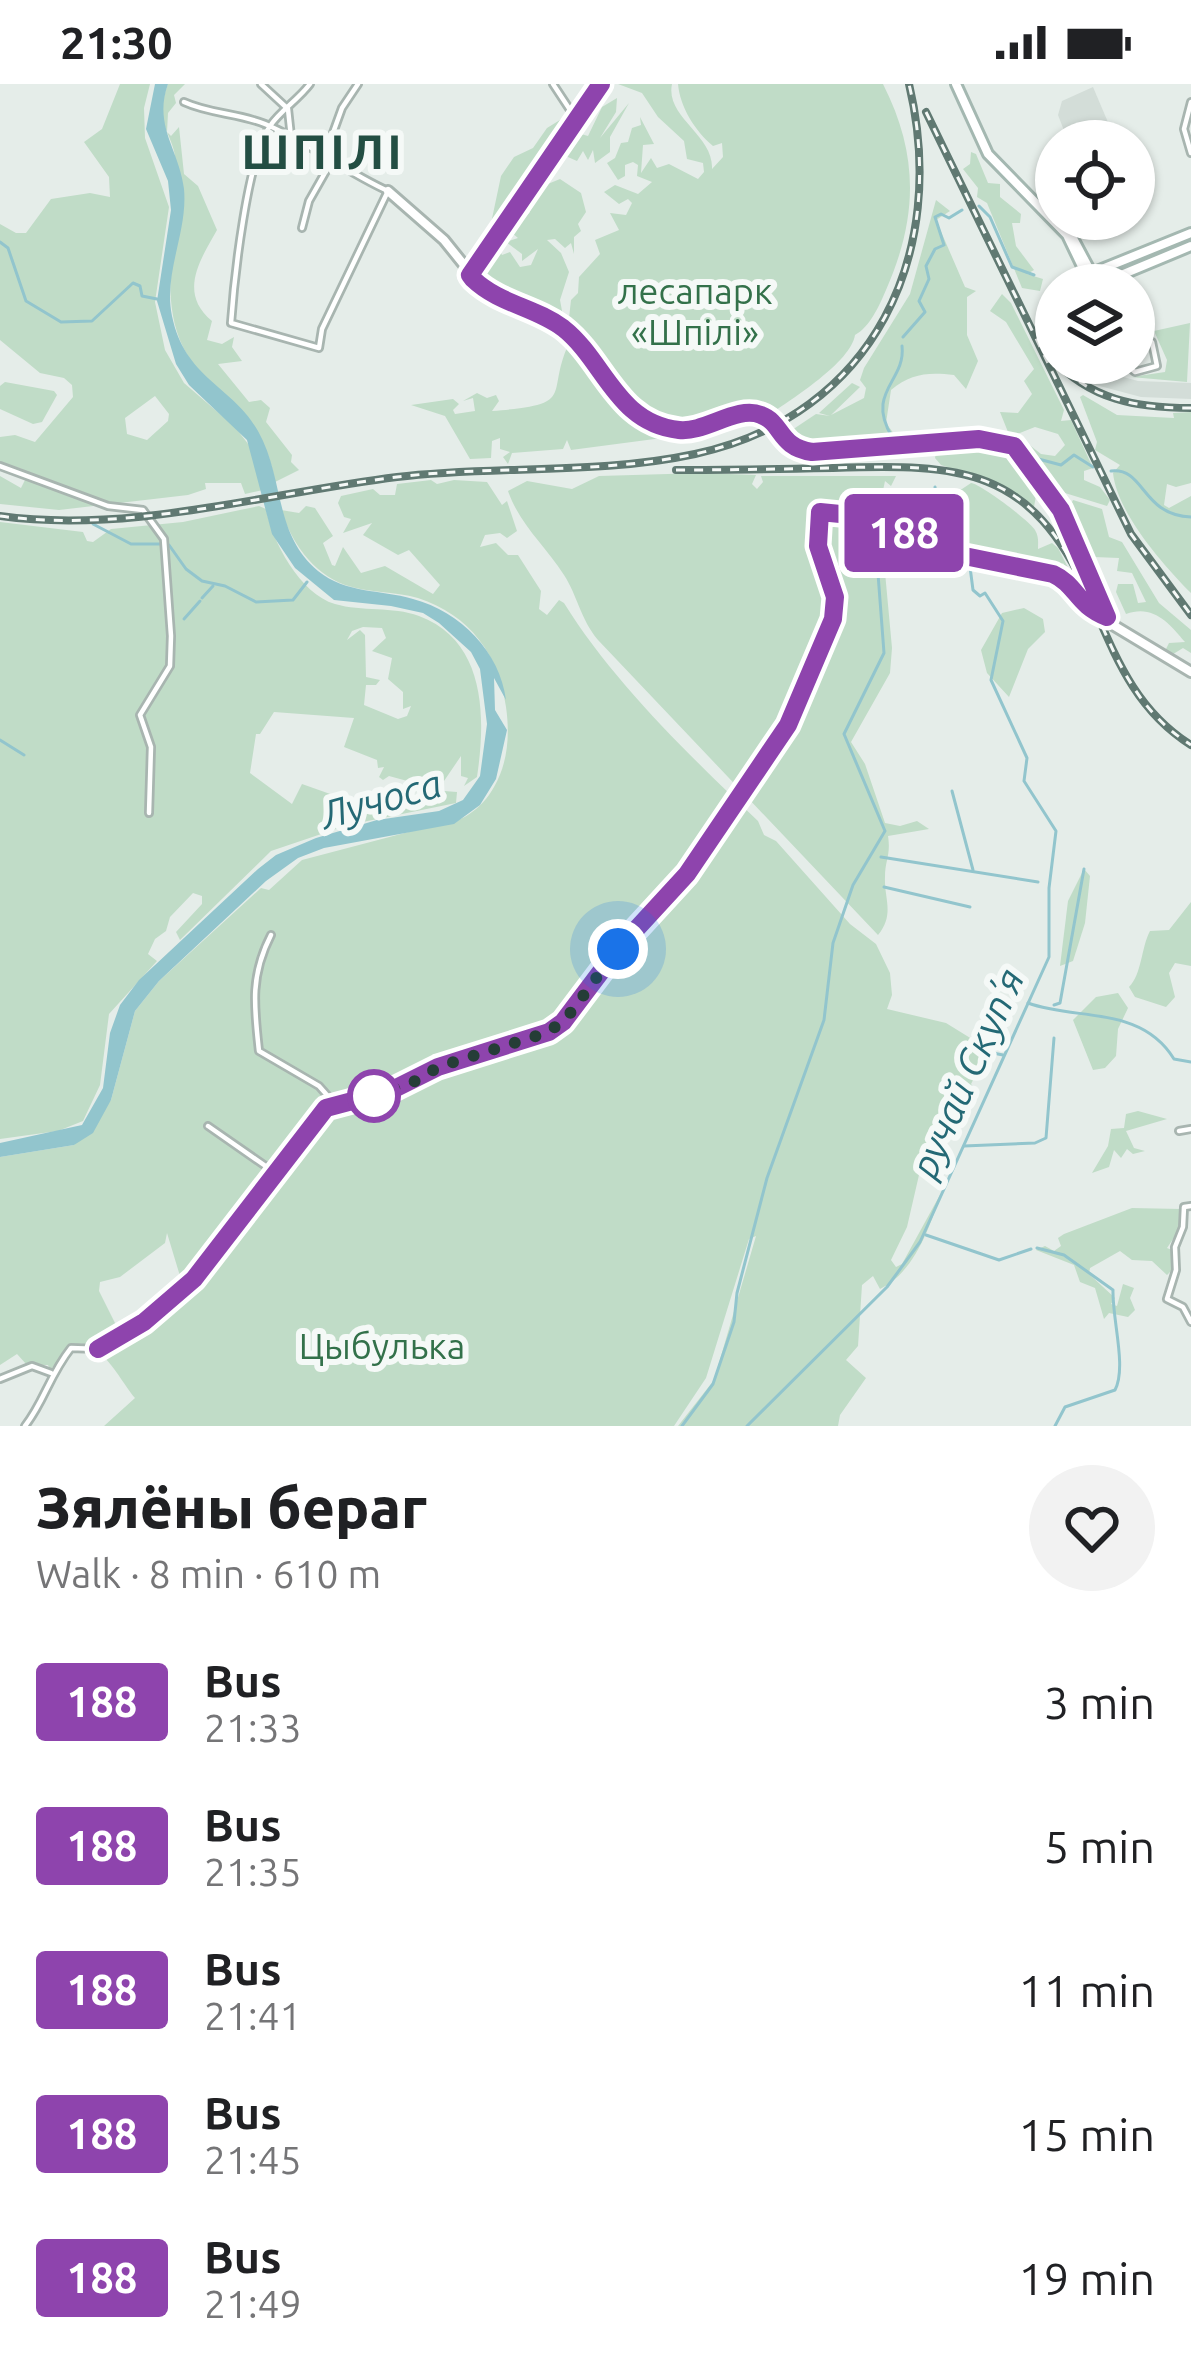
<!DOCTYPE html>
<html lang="en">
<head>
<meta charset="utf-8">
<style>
  body { margin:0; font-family:Ubuntu,sans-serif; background:#f2f2f2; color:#202124; height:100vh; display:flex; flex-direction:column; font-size:45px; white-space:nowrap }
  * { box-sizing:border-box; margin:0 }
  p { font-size:39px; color:#757577 }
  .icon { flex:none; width:66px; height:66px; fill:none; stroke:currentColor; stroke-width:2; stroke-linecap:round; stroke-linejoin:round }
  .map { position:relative; height:1342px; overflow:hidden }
  .panel { display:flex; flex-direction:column; background:#fff; flex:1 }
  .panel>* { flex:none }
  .badge { padding:0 24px; border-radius:9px; font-size:42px; line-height:78px }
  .fabs { position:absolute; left:1035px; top:36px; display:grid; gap:24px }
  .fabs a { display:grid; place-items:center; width:120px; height:120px; border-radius:50%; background:#fff; box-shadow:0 3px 9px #0004; font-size:60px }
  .you { position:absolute; width:60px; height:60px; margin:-30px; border:9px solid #fff; border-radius:50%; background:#1a73e8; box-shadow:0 0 0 18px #1a73e833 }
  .map>.badge { position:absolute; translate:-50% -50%; box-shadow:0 0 0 6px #fff }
  .round { display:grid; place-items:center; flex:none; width:126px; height:126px; border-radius:63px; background:#f2f2f2 }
  .overview { display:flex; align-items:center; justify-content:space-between; height:204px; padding:0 36px }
  h1 { font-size:57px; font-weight:800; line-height:90px }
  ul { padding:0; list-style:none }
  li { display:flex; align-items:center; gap:36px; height:144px; padding:0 36px }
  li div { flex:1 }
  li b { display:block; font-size:45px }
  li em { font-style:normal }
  li .badge { min-width:132px; font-weight:700; text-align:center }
  .status { display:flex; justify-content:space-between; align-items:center; height:84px; padding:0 60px; background:#fff; direction:ltr }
  .status svg { height:33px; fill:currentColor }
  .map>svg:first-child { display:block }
  .built { fill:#d3ddd8 }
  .green { fill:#c0dcc7; fill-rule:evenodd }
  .water { fill:#92c5cd }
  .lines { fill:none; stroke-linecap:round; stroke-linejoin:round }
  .stream { stroke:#92c5cd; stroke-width:3 }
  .minor-casing { stroke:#a8b5b0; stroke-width:10 }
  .tertiary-casing { stroke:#a8b5b0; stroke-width:14 }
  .secondary-casing { stroke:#a4b8b1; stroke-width:14 }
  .minor { stroke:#fff; stroke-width:4.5 }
  .tertiary { stroke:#fff; stroke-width:8 }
  .secondary { stroke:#fff; stroke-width:8 }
  .rail-casing { stroke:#607972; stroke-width:8 }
  .rail { stroke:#f5f9f7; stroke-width:3; stroke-dasharray:9; stroke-linecap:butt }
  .line-casing { stroke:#fff; stroke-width:27 }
  .line { stroke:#8e44ad; stroke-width:18 }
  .walk { stroke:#253d37; stroke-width:12; stroke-dasharray:0 21.6 }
  .stop-dot { fill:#fff; stroke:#8e44ad; stroke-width:6 }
  .labels { text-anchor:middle; stroke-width:12; stroke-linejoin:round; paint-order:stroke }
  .park-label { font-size:36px; fill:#33714a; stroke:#f5f9f7 }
  .water-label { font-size:39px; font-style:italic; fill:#246975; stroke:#f5f9f7 }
  .district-label { font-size:48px; font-weight:bold; letter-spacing:3px; fill:#234e43; stroke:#f5f9f7 }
</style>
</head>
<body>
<div class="status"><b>21:30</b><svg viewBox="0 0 49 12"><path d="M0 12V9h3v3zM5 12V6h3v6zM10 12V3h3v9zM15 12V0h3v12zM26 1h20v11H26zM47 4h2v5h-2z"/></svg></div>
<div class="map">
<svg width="1191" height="1342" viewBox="0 0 1191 1342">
  <rect width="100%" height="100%" fill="#e5ede9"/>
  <g class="built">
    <path d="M1093 3 1110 43 1068 57 1058 31 1062 17Z"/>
    <path d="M1072 279H1090L1094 285 1138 297 1191 299V315L1141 313 1081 297Z"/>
  </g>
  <g class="green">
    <path d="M120 0H150L144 24 145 54 169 123 155 218 165 266 184 299 235 343 252 365 263 406 245 410 241 399H205L206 405 188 411 59 426 0 420V392L21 404 25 396 15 389 22 385 0 378V353L15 351 35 358 73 313 72 301 64 294 40 289 0 256V140L16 149H26L51 115 90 109 110 113 109 93 84 58 102 45ZM155 312 169 330 168 337 147 356 127 350 125 334Z"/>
    <path d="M168 0H185L174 11 176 19 168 29 167 48 171 52 179 43 184 90 198 102 217 146C200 176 178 209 212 237L207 256 222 260 234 253 232 263 242 277 218 280 249 318 261 316 270 324 266 338 292 371 291 378 299 386 275 398C262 321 212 322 183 263 156 207 181 139 176 80 174 46 152 43 168 0Z"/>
    <path d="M618 0H672C665 33 714 51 712 85L723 73 722 59 713 62C695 47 680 23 678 0H883C919 71 918 133 886 206 879 222 870 243 855 251 851 278 792 315 769 331 740 320 712 346 684 338L671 346 685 351 571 366 567 356 563 365 512 369 508 380 503 373 510 368 500 365V354L492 357 491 374 470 375 445 332 411 321 453 315 459 320 453 326 455 330 475 327 473 314 463 317 477 309 487 314 496 311 499 317 492 327C583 320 541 311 573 251L568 243 571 216 578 209 579 193 600 170 595 156 619 146 610 129 626 131 632 119 628 115 619 120 604 108 615 101 638 110 652 98 637 92 638 81 633 78 625 81V92L618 96 607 79 615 74 621 59 628 58 632 44 641 41 640 33 654 60 643 61 641 89 651 74 657 84 669 80 698 95 704 88 703 79 687 75 684 57 658 33 642 9Z"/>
    <path d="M602 8 605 12 581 50 588 52 602 23 617 14 616 28 600 54 629 19 610 53V68L595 79 593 66 588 76 583 67 577 77 561 70Z"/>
    <path d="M568 31 571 36 541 73V82L486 163 501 92 514 73 533 64 547 44Z"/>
    <path d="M971 68 976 70 988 99 1000 100V113L1021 130 1020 139H1012L1016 162 1034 186 1027 190 1043 195 1040 207 1022 204 987 119 977 113 978 104 963 85 970 80Z"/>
    <path d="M545 87 538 104 560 95 581 109 586 128 578 140 581 147 574 153V170L571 159 565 164 555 155 547 156 561 169 569 188 560 216 565 243C538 224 496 220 478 192L492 182 498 163 502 171 510 168 520 183 531 181 538 165 522 177V170L506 158 518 154 512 149 530 128 525 120 535 119 532 110 525 115Z"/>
    <path d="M936 116 950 127 936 136 965 203 976 207 967 213V251L978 277 966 305 954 291C929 288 911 289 891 306L886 339 894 350 930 349 934 354 815 364 793 360 786 350 816 330 830 332 819 329 852 299 860 303 831 331 864 314 866 304 860 296 864 284 910 210Z"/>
    <path d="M1002 210 1011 219 1064 326 1061 337 1071 336 1093 384 1084 387V396L1100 403 1110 416 1107 422 1052 405 1025 366 1011 356 1018 352 1041 370 1055 372 1065 361 1058 350 1035 343 1010 353 1000 328 1018 329 1032 310 1024 297 1034 285 1006 238 990 227Z"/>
    <path d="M1190 239 1187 298 1131 293 1165 288 1167 276 1154 247Z"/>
    <path d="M5 298 54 307 57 311 42 338 33 340 0 325V302Z"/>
    <path d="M1083 311 1117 331 1174 334 1173 329 1191 328V399L1176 403 1167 400 1164 421 1169 424 1191 412V509C1162 480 1117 428 1113 389L1120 381 1095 366 1097 358 1080 313Z"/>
    <path d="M985 357 1017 365 1038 400 1034 423 997 400 941 381 935 374 937 364Z"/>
    <path d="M702 389 756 391 752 400 757 405 763 398 761 392H896L891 402 885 397 878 430 869 433 881 445 892 564 890 589 851 658 865 680 885 739 900 742 917 737 929 745 888 752C891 771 885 776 885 793 884 815 895 830 878 851L598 556C580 534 578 513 564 491 544 460 520 441 508 407L527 397 572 405 599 392Z"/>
    <path d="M431 396 437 400 454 396 487 398 502 421 507 417 517 447 507 454 500 449 485 451 480 463 496 459 508 471H518L541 507 539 525 547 531 559 516 564 519C613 598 690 672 758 737L764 751 776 757 850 840 876 860 890 889 892 911 887 925 946 939 980 960 983 977 971 1000 975 1005 952 1047 919 1091 907 1143 891 1176 896 1183 902 1180 941 1109C930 1142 915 1188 880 1205L873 1192 862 1201 858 1262 846 1276 866 1294 840 1331 838 1342H678L714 1296 756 1152 749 1155 706 1294 674 1342H104L135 1314C121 1298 96 1246 71 1263 63 1268 57 1280 50 1286L48 1281H27L17 1270 0 1281V1073L74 1061 111 1016 135 927 159 897 261 804 269 806 302 776 435 741C459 741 482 725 494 703 508 679 510 650 506 623 499 571 470 531 418 514 394 507 368 509 345 501 312 489 291 457 281 426L299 429 306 422 315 424 333 452 323 459 332 481 335 482 343 463 361 489 385 482 433 510 440 501 409 466 398 471 363 451 372 439 343 449 351 435 344 433 338 419 341 412 373 405 380 411H395L397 400ZM167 1149 180 1192 191 1196 121 1251 99 1207 100 1198 120 1193 165 1159Z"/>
    <path d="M971 399C981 400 1031 438 1035 446 1039 453 1038 458 1038 465L1052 459 1058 464 1079 505 1063 479 1056 486 990 466 958 468 942 462 934 448 930 404 962 405Z"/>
    <path d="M897 404 923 409 933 455 927 454 925 460 889 431 890 407Z"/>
    <path d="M1073 416 1102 425 1109 453 1122 458 1159 519 1191 546V569L1183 564 1170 572 1165 567 1169 559 1185 558C1169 539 1153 520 1126 530L1116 508 1118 500H1133L1138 519 1146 518 1132 489 1117 487 1119 474 1094 473 1112 524H1107L1066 430Z"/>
    <path d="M259 422 266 425C272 457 300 510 335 520 362 528 392 522 419 532 486 557 486 633 477 693L464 702 468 694 461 692V672L444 697 422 701 389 692 383 696 379 693 384 683 378 684 377 676 344 663 354 634 274 628 260 650H256L250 689 292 720 302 700 333 711 346 729 385 721 398 713 413 722 445 716 444 707 457 708 456 719 348 741 271 767 180 856 176 848 202 820V812L193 809 170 833 166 847 155 855 148 870 157 877 109 930 100 1001 83 1037 58 1047 0 1055V438L83 448 87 457 93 458 111 445 183 438ZM363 543 382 544 386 554 372 567 392 574 388 595 403 608V625L411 622 407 632 398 635 364 621 366 601H376L380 596 366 593 365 551 360 546 347 556 352 547Z"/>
    <path d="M1024 524 1043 535 1045 548 1028 565 1009 613 987 589 981 566 1002 529Z"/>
    <path d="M1084 785 1090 792 1085 839 1073 877 1060 882 1068 817Z"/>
    <path d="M1191 818V882L1175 879 1169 889 1175 913 1166 923 1135 913 1129 903C1142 890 1141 864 1150 847L1169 846Z"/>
    <path d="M1118 909 1128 924 1118 945 1116 972 1105 984 1093 986 1073 936 1096 913Z"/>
    <path d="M1138 1027 1167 1035 1126 1047 1134 1064 1145 1067 1133 1070 1127 1065 1121 1074 1114 1066 1109 1083 1092 1089 1108 1062 1111 1045 1124 1044 1126 1030Z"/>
    <path d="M1132 1124 1181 1125V1143L1167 1164 1172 1166 1174 1184 1167 1191 1152 1177 1132 1176 1120 1167 1090 1184 1089 1190 1115 1214 1111 1220 1117 1222 1123 1200 1134 1204 1130 1214 1135 1226 1128 1233 1109 1229 1104 1235 1095 1204 1080 1198 1074 1181 1036 1166 1045 1162 1054 1167 1061 1162 1058 1154 1064 1150Z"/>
  </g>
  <path class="water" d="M155 0H168C153 42 179 65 184 105 188 148 163 189 172 232 185 295 233 302 258 347 285 395 273 449 318 487 347 510 379 505 413 515 461 528 500 568 506 616L494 594 495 626 507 646 496 695 480 721 454 740 324 764 298 774 266 797 159 897 135 927 111 1016 93 1049 74 1061 0 1073V1059L82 1041 103 1004 110 949 120 921 139 896 258 785 276 771 316 754 377 736 439 727 463 716 480 692 487 640 480 585 471 568 439 539 423 529 391 522 334 516 295 484 272 450 247 356 189 301 176 280 157 217 171 126 168 97 146 45Z"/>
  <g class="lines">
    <g class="stream">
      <path d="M979 122 990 133 1012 183 1034 191"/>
      <path d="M0 158 8 164 26 217 61 238 92 237 133 199 140 202 142 212 157 215"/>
      <path d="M903 253 925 228 919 217 929 195 926 182 935 165 944 161 935 133 941 130 949 134 962 126"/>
      <path d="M902 262C906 298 865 307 892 353L927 351 931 355"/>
      <path d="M935 370 936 365 974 357 998 362"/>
      <path d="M1031 373 1061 381 1074 371 1093 383"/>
      <path d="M1111 387C1145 383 1141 431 1191 433"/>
      <path d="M935 403 939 441 957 466"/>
      <path d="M93 440 131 460H162"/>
      <path d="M169 461 186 485 202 497 225 502 256 518 293 516 307 498"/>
      <path d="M202 514 213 502"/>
      <path d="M184 535 200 517"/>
      <path d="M0 656 24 671"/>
      <path d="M952 707 973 786"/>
      <path d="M881 773 1038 798"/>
      <path d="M884 803 970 823"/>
      <path d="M1028 919C1077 937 1141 921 1174 975L1191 978"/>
      <path d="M1054 921 1060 919 1084 785"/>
      <path d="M968 964 1003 971"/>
      <path d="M964 1062 1035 1059 1046 1054 1054 954"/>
      <path d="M926 1151 999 1176 1031 1165"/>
      <path d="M1037 1164 1064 1171 1113 1206C1112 1235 1127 1283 1115 1306L1065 1323 1055 1342"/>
      <path d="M682 1342 713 1300 734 1238 737 1209 767 1094 824 936 833 859 853 801 885 747 844 650 884 569 874 437"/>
      <path d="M747 1342 887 1203 920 1158 1049 873V804L1056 747 1024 697 1027 674 991 596 1003 537 985 509 980 512 973 506 970 483 963 484 959 477"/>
    </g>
    <defs>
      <g id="minor">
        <path d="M261 0 288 25 291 53"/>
        <path d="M553 0 576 35"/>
        <path d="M184 18C210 30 238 29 265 40 310 59 344 87 388 107L322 245 319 264 231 239C234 197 247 74 270 42 281 26 298 16 310 0"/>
        <path d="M1191 18 1184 45 1191 69"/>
        <path d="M325 71 342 24 358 0"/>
        <path d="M302 144 309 117 330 80"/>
        <path d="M469 191 601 0"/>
        <path d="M1124 279 1135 288 1157 282 1152 258 1134 251"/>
        <path d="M0 382 108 422 143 426 164 455 171 552 170 582 140 631 151 663 149 729"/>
        <path d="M271 851C250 892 254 922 259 967L319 1002 334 1019"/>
        <path d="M208 1042 277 1090"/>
        <path d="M1179 1047 1191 1045"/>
        <path d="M1191 1122 1184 1123 1183 1143 1175 1163 1176 1186 1167 1215 1183 1223 1191 1238"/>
        <path d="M0 1295 32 1282 51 1289"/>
        <path d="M25 1342C44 1318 49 1292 71 1264L98 1265"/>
      </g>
      <g id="tertiary">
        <path d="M388 107 444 156 485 207 566 247 624 321 684 346 760 331 790 363 811 368 979 354 1014 362 1061 426 1107 532"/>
        <path d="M98 1265 144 1238 194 1195 326 1024 390 1007 438 983 549 948 568 932 618 865 687 790 788 641 834 535 835 513 818 462 820 428 881 434 930 465 1053 490 1068 499 1083 523 1191 588"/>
      </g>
      <g id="secondary">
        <path d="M956 0 988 70 1067 151 1091 201"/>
        <path d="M1068 145 1092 190"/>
        <path d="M1087 191 1191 149"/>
        <path d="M1097 201 1191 162"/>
      </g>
    </defs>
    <use href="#minor" class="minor-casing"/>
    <use href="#tertiary" class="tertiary-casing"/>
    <use href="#secondary" class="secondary-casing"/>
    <use href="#minor" class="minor"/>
    <use href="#tertiary" class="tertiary"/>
    <use href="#secondary" class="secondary"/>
    <defs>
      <g id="rail">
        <path d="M926 28 1131 450 1191 531"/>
        <path d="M1052 274C1090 316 1137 324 1191 324"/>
        <path d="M676 386C729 386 781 385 833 384 961 380 1031 382 1089 512 1115 571 1134 625 1191 661"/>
        <path d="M0 432C131 450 267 409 397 393 495 381 598 391 695 370 875 331 949 169 909 0"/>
      </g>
    </defs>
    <use href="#rail" class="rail-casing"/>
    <use href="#rail" class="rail"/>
  </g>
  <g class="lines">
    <defs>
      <path id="line" d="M98 1265 144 1238 194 1195 326 1024 390 1007 438 983 549 948 563 938 618 865 687 790 788 641 833 535 835 513 818 462 820 428 881 434 930 465 1053 490C1077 501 1076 521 1107 533L1061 426 1014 362 979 355 812 368C778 363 783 339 761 331 737 321 705 349 679 346 616 339 605 277 563 244 535 223 499 220 473 195L470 191 601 0"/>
    </defs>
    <use href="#line" class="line-casing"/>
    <use href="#line" class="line"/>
    <path class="walk" d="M374 1012 418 996 438 983 549 948 568 932 618 865"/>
  </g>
  <circle class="stop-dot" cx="374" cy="1012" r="24"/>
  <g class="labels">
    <g class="park-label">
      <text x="695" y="220">лесапарк<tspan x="695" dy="41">«Шпілі»</tspan></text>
      <text x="382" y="1275">Цыбулька</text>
    </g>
    <g class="water-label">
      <text transform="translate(381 715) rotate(-16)" y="14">Лучоса</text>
      <text transform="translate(967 989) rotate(-66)" y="14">ручай Скупʼя</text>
    </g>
    <g class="district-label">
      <text x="323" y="85">ШПІЛІ</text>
    </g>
  </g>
</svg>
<div class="fabs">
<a><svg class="icon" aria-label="locate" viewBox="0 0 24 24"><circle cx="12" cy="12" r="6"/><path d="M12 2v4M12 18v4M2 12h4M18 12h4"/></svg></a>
<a><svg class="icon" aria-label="layers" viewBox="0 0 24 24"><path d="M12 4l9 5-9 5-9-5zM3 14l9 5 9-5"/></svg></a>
</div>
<div class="you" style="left:618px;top:865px"></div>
<b class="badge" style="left:904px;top:449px;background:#8e44ad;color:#fff">188</b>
</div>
<section class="panel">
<div class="overview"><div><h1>Зялёны бераг</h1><p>Walk · 8 min · 610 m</p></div><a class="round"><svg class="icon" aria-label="heart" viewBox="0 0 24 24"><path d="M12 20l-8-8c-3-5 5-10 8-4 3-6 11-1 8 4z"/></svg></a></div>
<ul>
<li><span class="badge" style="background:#8e44ad;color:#fff">188</span><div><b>Bus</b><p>21:33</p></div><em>3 min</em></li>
<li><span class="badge" style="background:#8e44ad;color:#fff">188</span><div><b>Bus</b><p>21:35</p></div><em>5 min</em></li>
<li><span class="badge" style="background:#8e44ad;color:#fff">188</span><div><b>Bus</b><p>21:41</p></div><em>11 min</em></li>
<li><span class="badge" style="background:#8e44ad;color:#fff">188</span><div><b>Bus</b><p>21:45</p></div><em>15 min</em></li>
<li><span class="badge" style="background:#8e44ad;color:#fff">188</span><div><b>Bus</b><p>21:49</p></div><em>19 min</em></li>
</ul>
</section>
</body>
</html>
